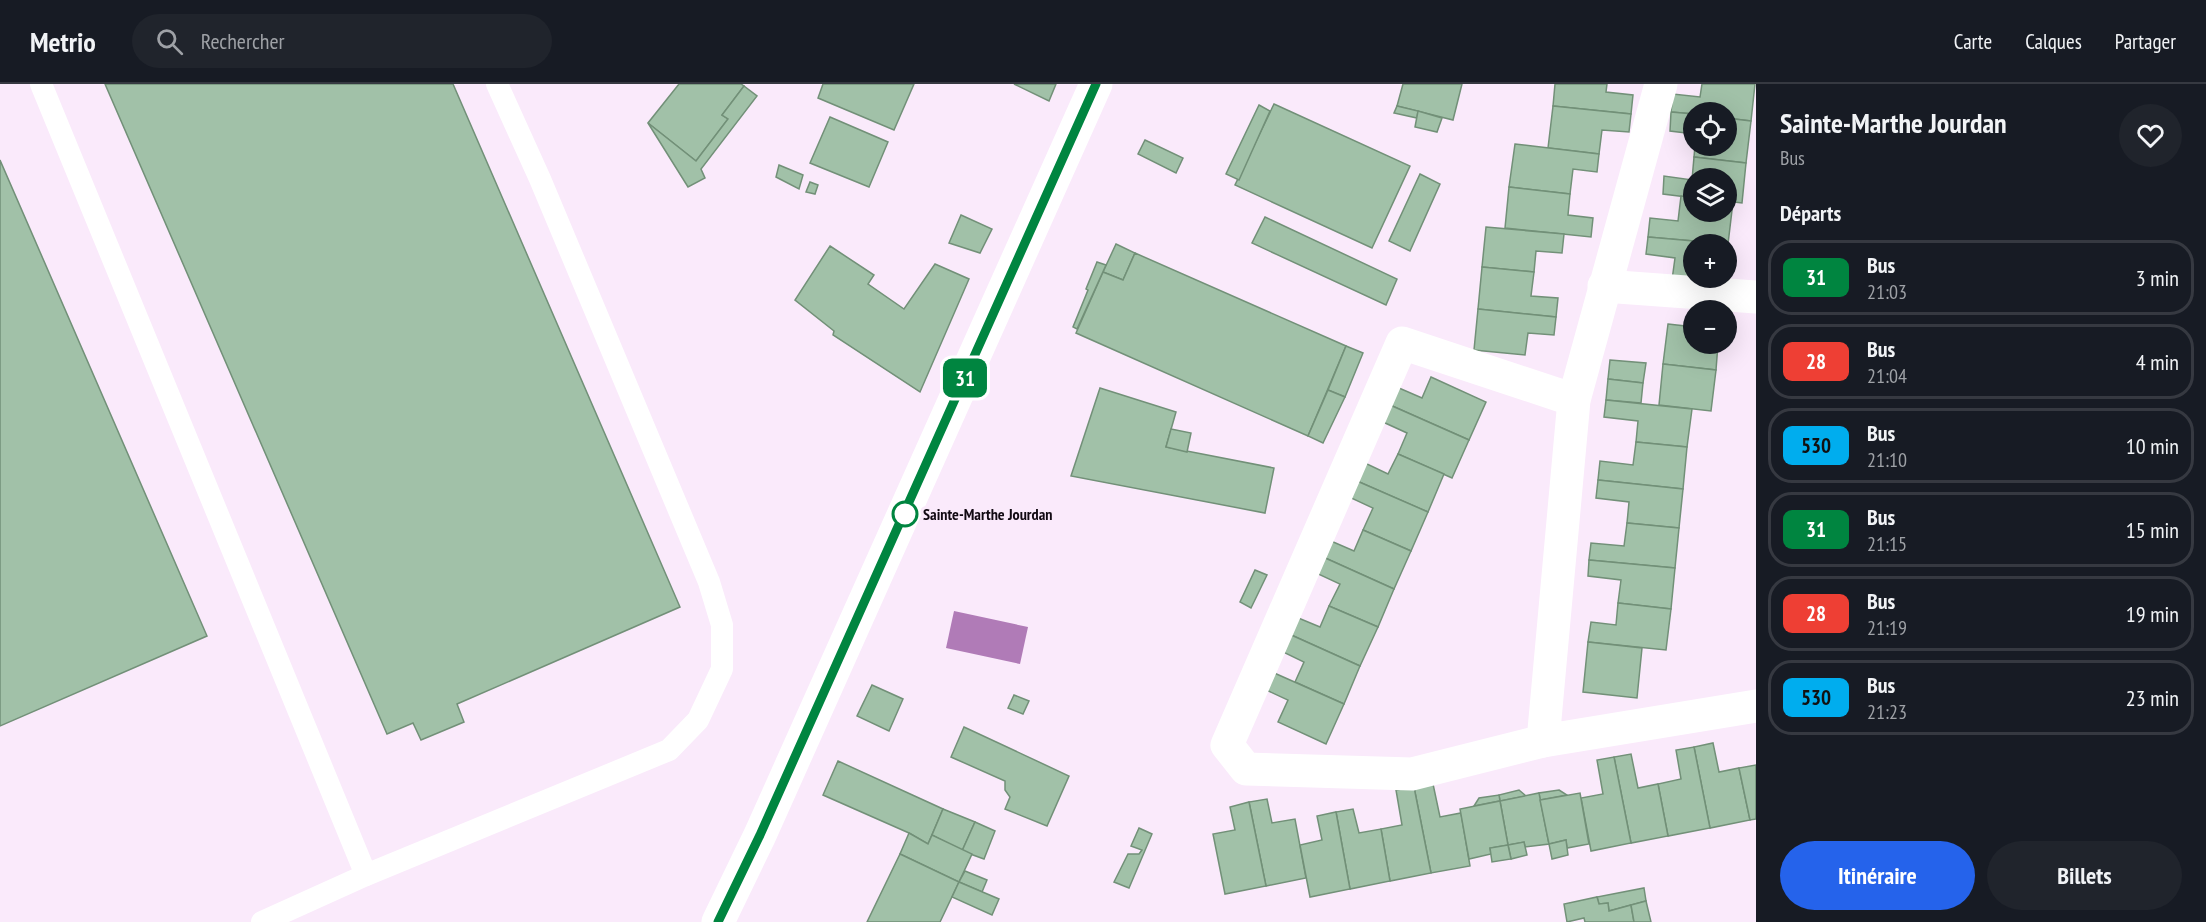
<!DOCTYPE html>
<html lang="fr">
<head>
<meta charset="utf-8">
<style>
  body { margin:0; font-family:"PT Sans Narrow",sans-serif; background:#20242c; color:#f1f3f6; height:100vh; display:flex; flex-direction:column; font-size:22px; white-space:nowrap }
  * { box-sizing:border-box; margin:0 }
  p { font-size:20px; color:#9ea1a6 }
  .icon { flex:none; width:33px; height:33px; fill:none; stroke:currentColor; stroke-width:2; stroke-linecap:round; stroke-linejoin:round }
  .map { position:relative; flex:1; overflow:hidden }
  .drawer { display:flex; flex-direction:column; background:#171b24; width:450px }
  .drawer>* { flex:none }
  .badge { padding:0 12px; border-radius:9px; font-size:21px; line-height:39px }
  .buttons { position:absolute; left:1683px; top:18px; display:grid; gap:12px }
  .buttons a { display:grid; place-items:center; width:54px; height:54px; border-radius:50%; background:#171b24; box-shadow:0 6px 24px #0002; font-size:30px }
  .map>.badge { position:absolute; translate:-50% -50%; box-shadow:0 0 0 3px #fff }
  h2 { padding:0 24px; font-size:22px; line-height:54px }
  .round { display:grid; place-items:center; flex:none; width:63px; height:63px; border-radius:32px; background:#20242c }
  .overview { display:flex; align-items:center; justify-content:space-between; height:102px; padding:0 24px }
  h1 { font-size:28px; font-weight:700; line-height:45px }
  .action { display:flex; gap:12px; margin-top:auto; padding:12px 24px }
  .action a { flex:1; height:69px; border-radius:36px; background:#2563eb; color:#fff; font-size:24px; font-weight:700; line-height:69px; text-align:center }
  .action a+a { background:#20242c; color:#f1f3f6 }
  ul { padding:0; list-style:none }
  li { display:flex; align-items:center; gap:18px; height:75px; margin:0 12px 9px; padding:0 12px; border:3px solid #363941; border-radius:24px }
  li div { flex:1 }
  li b { display:block; font-size:22px }
  li em { font-style:normal }
  li .badge { min-width:66px; font-weight:700; text-align:center }
  header { display:flex; align-items:center; gap:36px; box-sizing:border-box; height:84px; padding:0 30px; background:#171b24; border-bottom:2px solid #363941 }
  header strong { font-size:28px }
  nav { display:flex; gap:33px; margin-inline-start:auto; font-size:21px }
  .search { width:420px; height:54px; background:#20242c; display:flex; align-items:center; gap:15px; box-sizing:border-box; padding:0 21px; border-radius:33px; color:#9ea1a6; font-size:22px }
  main { display:flex; flex:1; min-height:0 }
  .map>svg:first-child { display:block }
  .water { fill:#b07bb7 }
  .building { fill:#a1c1a8; stroke:#729078; stroke-width:1.5 }
  .lines { fill:none; stroke-linecap:round; stroke-linejoin:round }
  .lane { stroke:#fff; stroke-width:22 }
  .street { stroke:#fff; stroke-width:33 }
  .line-casing { stroke:#fff; stroke-width:14 }
  .line { stroke:#008540; stroke-width:9 }
  .stop-dot { fill:#fff; stroke:#008540; stroke-width:3 }
  .labels { text-anchor:middle; stroke-width:6; stroke-linejoin:round; paint-order:stroke }
  .stop-label { font-size:16px; font-weight:bold; fill:#120a13; stroke:#faeafb; text-anchor:start }
</style>
</head>
<body>
<header>
<strong>Metrio</strong>
<div class="search"><svg class="icon" aria-label="search" viewBox="0 0 24 24"><circle cx="10" cy="10" r="6"/><path d="M15 15l6 6"/></svg>Rechercher</div>
<nav><a>Carte</a><a>Calques</a><a>Partager</a></nav>
</header>
<main>
<div class="map">
<svg width="1756" height="838" viewBox="0 0 1756 838">
  <rect width="100%" height="100%" fill="#faeafb"/>
  <path class="water" d="M954 527 1028 543 1020 580 946 564Z"/>
  <g class="building">
    <path d="M105 0H453L680 523 457 620 464 638 421 656 413 639 387 650Z"/>
    <path d="M679 0H741L744 2 722 31 728 35 696 77 648 39Z"/>
    <path d="M823 0H914L894 46 818 14Z"/>
    <path d="M1014 0H1056L1049 17Z"/>
    <path d="M1403 0H1462L1453 36 1397 22Z"/>
    <path d="M1555 0H1607L1606 8 1633 11 1631 30 1553 22Z"/>
    <path d="M1702 0H1755L1751 37 1726 34V28H1694V30L1671 28 1673 10 1700 13Z"/>
    <path d="M744 2 757 12 701 85 705 94 688 103 648 39 696 77 728 35 722 31Z"/>
    <path d="M1274 20 1410 82 1372 164 1235 101Z"/>
    <path d="M1259 21 1270 27 1239 96 1226 90Z"/>
    <path d="M1397 22 1418 27 1417 34 1394 29Z"/>
    <path d="M1553 22 1631 30 1629 48 1602 46 1599 70 1548 64Z"/>
    <path d="M1418 27 1442 34 1437 48 1415 43Z"/>
    <path d="M1671 28 1694 30V50L1670 47Z"/>
    <path d="M830 33 888 58 869 103 810 79Z"/>
    <path d="M1726 34 1751 37 1746 79 1694 73 1695 62H1726Z"/>
    <path d="M1145 56 1183 74 1176 89 1138 70Z"/>
    <path d="M1515 60 1599 70 1597 88 1573 85 1570 110 1509 103Z"/>
    <path d="M1694 73 1746 79 1742 119 1726 117V94H1694V114L1663 110 1664 92 1692 96Z"/>
    <path d="M0 76 207 552 0 642Z"/>
    <path d="M779 81 803 91 799 105 776 93Z"/>
    <path d="M1420 90 1440 100 1410 167 1389 157Z"/>
    <path d="M810 98 818 101 815 110 806 108Z"/>
    <path d="M1509 103 1570 110 1568 131 1593 134 1591 153 1505 144Z"/>
    <path d="M1681 112 1694 114V128H1726V117L1733 118 1728 160 1648 153 1650 134 1678 137Z"/>
    <path d="M961 131 992 145 980 169 949 159Z"/>
    <path d="M1265 133 1397 195 1386 221 1252 159Z"/>
    <path d="M1486 143 1564 150 1562 169 1536 167 1534 188 1482 183Z"/>
    <path d="M1648 153 1728 160 1726 174V160H1694V194H1724L1723 202 1672 196 1675 174 1646 170Z"/>
    <path d="M1116 160 1135 169 1123 196 1103 188Z"/>
    <path d="M830 162 874 191 868 200 904 225 935 180 969 195 920 308 833 251 834 247 795 216Z"/>
    <path d="M1135 169 1346 262 1308 352 1076 249 1103 188 1123 196Z"/>
    <path d="M1097 178 1106 181 1077 245 1073 243 1088 206 1086 205Z"/>
    <path d="M1482 183 1534 188 1531 212 1558 214 1556 233 1478 225Z"/>
    <path d="M1478 225 1556 233 1554 251 1528 249 1525 271 1474 266Z"/>
    <path d="M1668 240 1694 243V260H1718L1716 286 1663 280Z"/>
    <path d="M1346 262 1363 269 1345 313 1328 306Z"/>
    <path d="M1610 276 1646 279 1643 299 1608 295Z"/>
    <path d="M1663 280 1716 286 1711 327 1659 321Z"/>
    <path d="M1431 293 1486 318 1469 356 1390 321 1399 304 1422 314Z"/>
    <path d="M1608 295 1643 299 1641 319 1606 316Z"/>
    <path d="M1100 304 1176 328 1166 363 1274 384 1265 429 1071 392Z"/>
    <path d="M1328 306 1345 313 1323 359 1308 352Z"/>
    <path d="M1606 316 1692 325 1687 363 1636 358 1638 337 1604 333Z"/>
    <path d="M1390 321 1469 356 1452 394 1398 370 1407 349 1383 338Z"/>
    <path d="M1171 345 1191 349 1187 368 1166 363Z"/>
    <path d="M1636 358 1687 363 1683 405 1598 396 1600 377 1633 381Z"/>
    <path d="M1398 370 1444 390 1428 428 1357 397 1365 379 1388 390Z"/>
    <path d="M1598 396 1683 405 1679 444 1627 439 1629 418 1596 414Z"/>
    <path d="M1357 397 1428 428 1411 467 1363 446 1373 424 1349 413Z"/>
    <path d="M1627 439 1679 444 1675 484 1589 476 1591 459 1624 462Z"/>
    <path d="M1363 446 1411 467 1394 505 1323 473 1331 457 1354 467Z"/>
    <path d="M1323 473 1394 505 1378 543 1329 522 1340 500 1316 489Z"/>
    <path d="M1589 476 1675 484 1671 525 1618 519 1621 496 1588 492Z"/>
    <path d="M1255 486 1267 491 1251 524 1240 518Z"/>
    <path d="M1618 519 1671 525 1666 566 1588 558 1591 538 1616 541Z"/>
    <path d="M1329 522 1378 543 1360 582 1289 550 1296 533 1320 543Z"/>
    <path d="M1289 550 1360 582 1344 620 1295 598 1304 578 1281 567Z"/>
    <path d="M1588 558 1642 564 1637 614 1583 608Z"/>
    <path d="M1272 588 1344 620 1326 660 1278 638 1288 616 1264 605Z"/>
    <path d="M872 601 903 615 889 647 857 632Z"/>
    <path d="M1014 611 1029 617 1023 630 1008 624Z"/>
    <path d="M964 643 1069 692 1047 742 1005 725 1010 713 1005 706V697L951 673Z"/>
    <path d="M1713 659 1719 688 1739 684 1750 736 1710 744 1694 663Z"/>
    <path d="M1694 663 1710 744 1668 752 1658 700 1681 695 1676 666Z"/>
    <path d="M1631 670 1638 704 1658 700 1668 752 1631 759 1614 673Z"/>
    <path d="M1614 673 1631 759 1591 767 1581 714 1603 710 1597 676Z"/>
    <path d="M838 677 943 725 928 760 909 749 823 711Z"/>
    <path d="M1756 681V735L1750 736 1739 684Z"/>
    <path d="M1433 700 1440 733 1461 729 1470 782 1431 789 1414 703Z"/>
    <path d="M1414 703 1431 789 1390 797 1381 745 1402 741 1396 706Z"/>
    <path d="M1519 706 1526 712 1500 717 1499 711Z"/>
    <path d="M1559 706 1567 711 1540 716 1539 709Z"/>
    <path d="M1539 709 1549 760 1525 763 1524 758 1508 761 1500 717Z"/>
    <path d="M1580 709 1589 760 1567 764 1566 756 1549 760 1540 716Z"/>
    <path d="M1499 711 1500 717 1474 722 1479 714Z"/>
    <path d="M1267 715 1272 739 1295 735 1306 794 1266 802 1249 718Z"/>
    <path d="M1500 717 1508 761 1490 764 1491 770 1469 775 1460 725Z"/>
    <path d="M1249 718 1266 802 1225 810 1213 750 1235 746 1230 723Z"/>
    <path d="M943 725 975 738 962 767 932 751Z"/>
    <path d="M1353 725 1359 749 1381 745 1390 797 1350 805 1336 728Z"/>
    <path d="M1336 728 1350 805 1310 813 1300 761 1322 756 1317 732Z"/>
    <path d="M975 738 995 747 984 775 962 767Z"/>
    <path d="M1139 744 1152 750 1129 804 1114 798 1128 770H1139L1142 766 1131 762Z"/>
    <path d="M909 749 928 760 932 751 972 770 959 798 900 770Z"/>
    <path d="M1566 756 1568 771 1552 775 1549 760Z"/>
    <path d="M1524 758 1527 771 1511 775 1508 761Z"/>
    <path d="M1508 761 1511 775 1492 778 1490 764Z"/>
    <path d="M900 770 959 798 940 838H867Z"/>
    <path d="M965 787 987 796 982 808 959 798Z"/>
    <path d="M959 798 999 815 992 831 952 813Z"/>
    <path d="M1644 804 1646 817 1609 827 1608 819 1599 820 1597 813Z"/>
    <path d="M1597 813 1599 820 1608 819 1609 827 1631 821 1634 838H1585L1584 834 1567 838 1564 820Z"/>
    <path d="M1646 817 1651 838H1634L1631 821Z"/>
  </g>
  <g class="lines">
    <g class="lane">
      <path d="M41 0 366 791 669 666 698 636 722 585V541L709 498 540 95 497 0"/>
      <path d="M262 838 366 791"/>
    </g>
    <g class="street">
      <path d="M1661 0 1574 316 1543 657 1756 622"/>
      <path d="M1604 202 1756 213"/>
      <path d="M1543 657 1412 690 1246 685 1227 661 1402 259 1574 316"/>
      <path d="M718 838 760 751 1096 0"/>
    </g>
  </g>
  <g class="lines">
    <defs>
      <path id="line" d="M718 838 760 751 1096 0"/>
    </defs>
    <use href="#line" class="line-casing"/>
    <use href="#line" class="line"/>
  </g>
  <circle class="stop-dot" cx="905" cy="430" r="12"/>
  <g class="labels">
    <g class="stop-label">
      <text x="923" y="436">Sainte-Marthe Jourdan</text>
    </g>
  </g>
</svg>
<div class="buttons">
<a><svg class="icon" aria-label="locate" viewBox="0 0 24 24"><circle cx="12" cy="12" r="6"/><path d="M12 2v4M12 18v4M2 12h4M18 12h4"/></svg></a>
<a><svg class="icon" aria-label="layers" viewBox="0 0 24 24"><path d="M12 4l9 5-9 5-9-5zM3 14l9 5 9-5"/></svg></a>
<a>+</a>
<a>−</a>
</div>
<b class="badge" style="left:965px;top:294px;background:#008540;color:#fff">31</b>
</div>
<section class="drawer">
<div class="overview"><div><h1>Sainte-Marthe Jourdan</h1><p>Bus</p></div><a class="round"><svg class="icon" aria-label="heart" viewBox="0 0 24 24"><path d="M12 20l-8-8c-3-5 5-10 8-4 3-6 11-1 8 4z"/></svg></a></div>
<h2>Départs</h2>
<ul>
<li><span class="badge" style="background:#008540;color:#fff">31</span><div><b>Bus</b><p>21:03</p></div><em>3 min</em></li>
<li><span class="badge" style="background:#ee3f34;color:#fff">28</span><div><b>Bus</b><p>21:04</p></div><em>4 min</em></li>
<li><span class="badge" style="background:#00adee;color:#111">530</span><div><b>Bus</b><p>21:10</p></div><em>10 min</em></li>
<li><span class="badge" style="background:#008540;color:#fff">31</span><div><b>Bus</b><p>21:15</p></div><em>15 min</em></li>
<li><span class="badge" style="background:#ee3f34;color:#fff">28</span><div><b>Bus</b><p>21:19</p></div><em>19 min</em></li>
<li><span class="badge" style="background:#00adee;color:#111">530</span><div><b>Bus</b><p>21:23</p></div><em>23 min</em></li>
</ul>
<div class="action"><a>Itinéraire</a><a>Billets</a></div>
</section>
</main>
</body>
</html>
